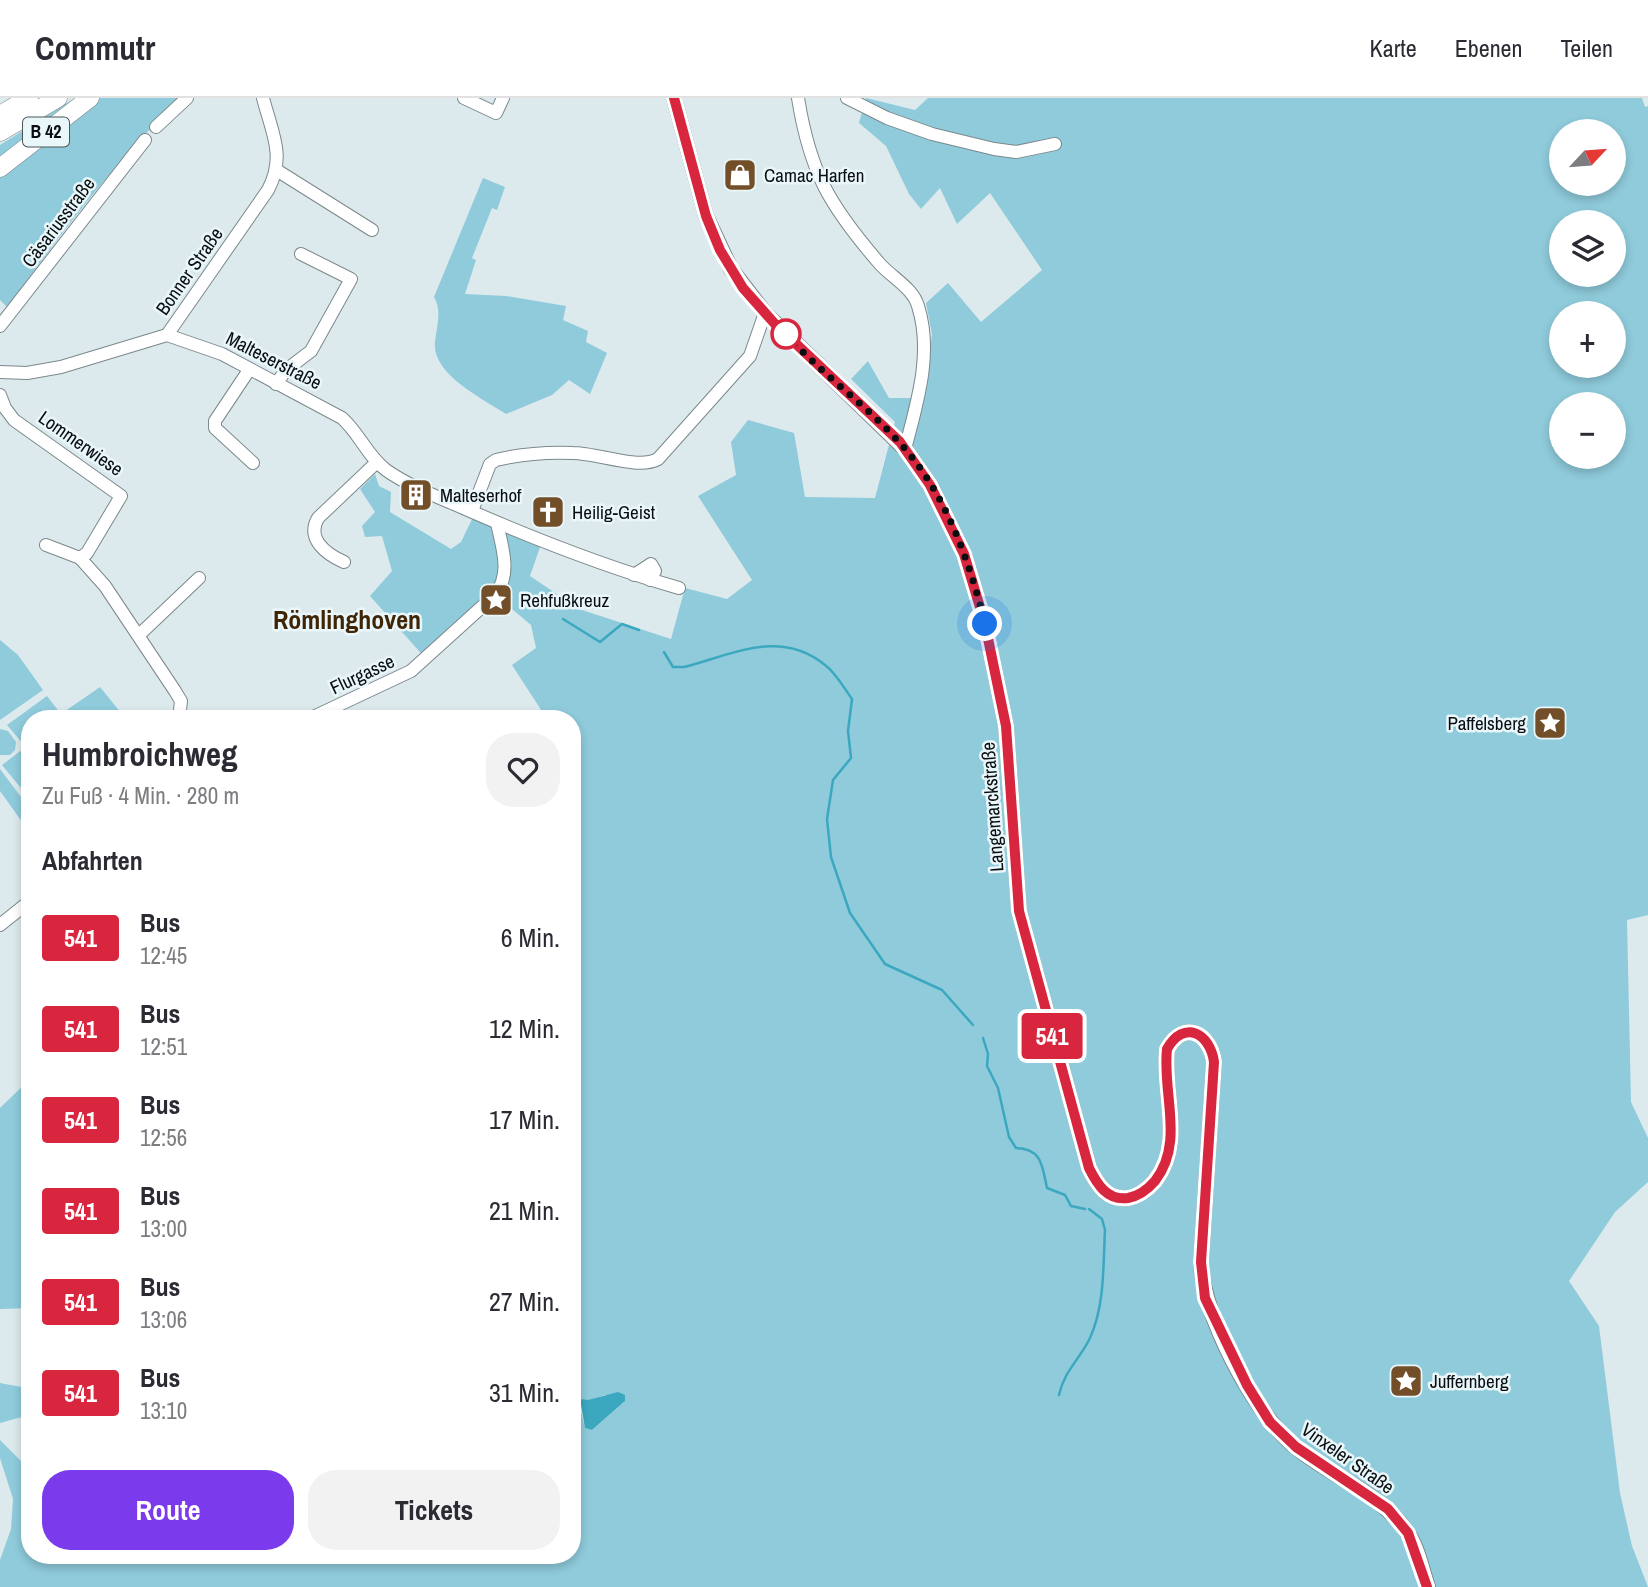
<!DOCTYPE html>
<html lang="de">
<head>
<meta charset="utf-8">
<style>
  body { margin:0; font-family:"Archivo Narrow",sans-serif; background:#f2f2f3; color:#2b2b33; height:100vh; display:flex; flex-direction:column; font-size:26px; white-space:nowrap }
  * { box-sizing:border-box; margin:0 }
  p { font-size:23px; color:#7c7c81 }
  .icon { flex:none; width:38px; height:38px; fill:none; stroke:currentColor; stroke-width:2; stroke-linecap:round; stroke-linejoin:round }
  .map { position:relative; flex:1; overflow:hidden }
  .panel { position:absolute; left:21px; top:612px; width:560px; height:854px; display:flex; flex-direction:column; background:#fff; border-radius:28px; box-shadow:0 4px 10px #0003 }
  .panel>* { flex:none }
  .badge { padding:0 14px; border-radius:5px; font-size:24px; line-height:46px }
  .needle { width:46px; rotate:64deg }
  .controls { position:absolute; left:1549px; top:21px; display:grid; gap:14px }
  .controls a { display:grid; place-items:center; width:77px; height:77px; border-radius:50%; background:#fff; box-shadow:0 4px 10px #0003; font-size:35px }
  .you { position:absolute; width:35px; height:35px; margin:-18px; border:5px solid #fff; border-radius:50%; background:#1a73e8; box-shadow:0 0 0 10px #1a73e833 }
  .map>.badge { position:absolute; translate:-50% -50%; box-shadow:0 0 0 4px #fff }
  h2 { padding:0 21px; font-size:26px; line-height:63px }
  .round { display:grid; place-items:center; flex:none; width:74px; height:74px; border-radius:28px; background:#f2f2f3 }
  .summary { display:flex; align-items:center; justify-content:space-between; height:119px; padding:0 21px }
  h1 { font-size:33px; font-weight:700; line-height:52px }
  .cta { display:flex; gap:14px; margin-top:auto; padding:14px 21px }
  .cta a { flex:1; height:80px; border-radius:28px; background:#7c3aed; color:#fff; font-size:28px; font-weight:700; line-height:80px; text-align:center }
  .cta a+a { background:#f2f2f3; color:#2b2b33 }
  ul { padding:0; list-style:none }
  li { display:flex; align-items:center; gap:21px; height:91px; padding:0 21px }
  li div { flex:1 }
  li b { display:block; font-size:26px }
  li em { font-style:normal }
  li .badge { min-width:77px; font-weight:700; text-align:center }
  header { display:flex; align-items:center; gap:42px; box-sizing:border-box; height:98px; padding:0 35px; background:#fff; border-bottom:2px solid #e1e1e2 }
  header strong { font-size:33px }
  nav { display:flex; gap:38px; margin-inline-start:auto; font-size:24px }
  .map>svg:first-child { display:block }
  .green { fill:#8fcbdb; fill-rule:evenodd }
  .water { fill:#3ba8c0 }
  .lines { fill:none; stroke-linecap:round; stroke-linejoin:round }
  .stream { stroke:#3ba8c0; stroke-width:2.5 }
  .minor-casing { stroke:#7b888c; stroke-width:14 }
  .major-casing { stroke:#7b888c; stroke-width:16 }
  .highway-casing { stroke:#7b888c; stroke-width:19 }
  .minor { stroke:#fff; stroke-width:12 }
  .major { stroke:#fff; stroke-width:14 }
  .highway { stroke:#fff; stroke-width:18 }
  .line-casing { stroke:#fff; stroke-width:16 }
  .line { stroke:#d7263d; stroke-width:10 }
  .walk { stroke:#0a0e10; stroke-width:7; stroke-dasharray:0 12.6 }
  .stop-dot { fill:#fff; stroke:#d7263d; stroke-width:3.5 }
  .labels { text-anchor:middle; stroke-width:5; stroke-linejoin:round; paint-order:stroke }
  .shield { fill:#e9f7fb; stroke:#4d5456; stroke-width:2 }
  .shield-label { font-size:18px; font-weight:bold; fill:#0a0e10 }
  .poi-label { font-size:19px; fill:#0a0e10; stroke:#e9f7fb; text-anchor:start }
  .street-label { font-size:19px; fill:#0a0e10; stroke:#e9f7fb }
  .district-label { font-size:26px; font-weight:bold; fill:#402505; stroke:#e9f7fb }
</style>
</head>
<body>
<header>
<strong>Commutr</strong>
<nav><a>Karte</a><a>Ebenen</a><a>Teilen</a></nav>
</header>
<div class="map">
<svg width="1648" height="1489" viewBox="0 0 1648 1489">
  <rect width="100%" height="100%" fill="#dceaee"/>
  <g class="green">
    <path d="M75 0H81L0 62V47Z"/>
    <path d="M99 0H182C117 59 60 138 7 209L0 202V79Z"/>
    <path d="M866 0 915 12 928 0H1642L1645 9 1648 8V817L1627 822 1631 1004 1648 1040V1084L1615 1114 1569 1183 1599 1228 1620 1395 1632 1448 1648 1489H0V1462L11 1431 13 1401 0 1360V1342L21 1363 30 1366V1458H572V621H547L512 567 536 550 531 527 495 497 427 562 370 498 392 473 382 438 365 439 362 428 375 414 360 391 375 376 379 388 391 394 390 414 451 451 461 444 475 415 541 446 530 478 579 511 671 541 685 490 727 501 752 482 698 398 736 377 731 344 748 322 794 335 805 399 875 400 895 324 851 281 868 263 889 300H924L932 236 926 205 948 185 981 224 1042 172 990 95 957 126 940 90 921 111 909 96 886 48 859 25ZM1561 33H1614V86H1561ZM1561 124H1614V177H1561ZM1561 215H1614V268H1561ZM1561 306H1614V359H1561ZM605 1297H625L624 1304 592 1332 585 1330 579 1306Z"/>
    <path d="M483 80 505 89 497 112 492 110 472 160 476 162 465 196 506 198 566 208 563 222 588 233 586 244 607 255 590 296 569 282 552 297 506 316C482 300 431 276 435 243 437 228 442 212 434 199Z"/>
    <path d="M0 542 18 557 43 592 0 622Z"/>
    <path d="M100 589 126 621H30V654L7 627 47 598 61 616Z"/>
    <path d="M0 631 8 633 16 644 15 652 10 657H0Z"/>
    <path d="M23 651 30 661V701L2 667Z"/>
    <path d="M0 671 30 711V735L0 693Z"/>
    <path d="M30 981V1210L0 1211V1010Z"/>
    <path d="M0 1285 27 1290 22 1319 0 1325Z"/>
  </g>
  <path class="water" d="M618 1294 625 1297V1303L592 1332 585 1330 580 1301 588 1302Z"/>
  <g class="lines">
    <g class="stream">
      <path d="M563 521 600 544 622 526 639 532"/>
      <path d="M664 554 673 569H684C732 557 780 530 825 567 836 575 844 590 852 601L848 633 851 660 833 682 827 721 831 759 850 815 885 866 942 892 973 927"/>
      <path d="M983 940 988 956 987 968 998 990 1009 1039 1016 1050C1042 1051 1042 1067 1047 1090L1065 1097 1071 1108 1085 1111"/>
      <path d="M1059 1297C1064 1273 1080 1261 1090 1240 1105 1207 1103 1168 1105 1132L1102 1121 1089 1111"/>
    </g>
    <defs>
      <g id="minor">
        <path d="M464 0 496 15 503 0"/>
        <path d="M798 0C810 75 830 108 879 165 891 179 913 190 918 208 933 255 917 305 905 351"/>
        <path d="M847 0 887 20 932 36 994 51 1016 54 1055 46"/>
        <path d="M156 29 187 0"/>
        <path d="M278 73 372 132"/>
        <path d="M0 228 145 42"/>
        <path d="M167 237 268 92C286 58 272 35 263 0"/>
        <path d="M249 272 215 323V330L253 365"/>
        <path d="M0 274 27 275 61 269 167 237 222 256 342 320C359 335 368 359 386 372 410 389 441 400 468 412 537 442 606 469 679 490"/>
        <path d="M276 286 286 272 311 253 351 181 301 156"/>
        <path d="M0 297 5 310 14 322 121 398 87 455 80 460 46 447"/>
        <path d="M472 413 490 366 496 362C521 356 548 354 573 355 598 355 638 372 658 361L750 258 765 215"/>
        <path d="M80 460 105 488 175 593 181 603 179 621"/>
        <path d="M344 464C326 456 306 441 318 420L377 364"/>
        <path d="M634 477 651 466 655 473 650 482"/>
        <path d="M139 537 199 480"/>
        <path d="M309 621 411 573 495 497C512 475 502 450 497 425"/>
        <path d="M0 827 30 803"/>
      </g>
      <path id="major" d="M674 0 706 118 731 171 765 215 905 351 930 387 964 456 985 526 1006 628 1019 813 1089 1070C1097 1086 1107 1103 1128 1100 1140 1098 1148 1091 1155 1083 1185 1044 1162 996 1167 951 1184 921 1210 935 1214 964L1201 1164C1202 1216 1253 1313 1293 1347 1329 1378 1380 1394 1407 1434 1418 1449 1422 1471 1428 1489"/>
      <g id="highway">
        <path d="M0 17 29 0"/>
        <path d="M0 34 58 0"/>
        <path d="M0 70 90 0"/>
      </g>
    </defs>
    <use href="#minor" class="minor-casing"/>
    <use href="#major" class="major-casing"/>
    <use href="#highway" class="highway-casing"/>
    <use href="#minor" class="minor"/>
    <use href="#major" class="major"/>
    <use href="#highway" class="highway"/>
  </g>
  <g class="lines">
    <defs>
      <path id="line" d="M674 0 706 118 720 152 743 190 775 226 900 344 930 387 964 456 985 526 1006 628 1019 813 1089 1070C1097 1086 1107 1103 1128 1100 1140 1098 1148 1091 1155 1083 1185 1044 1162 996 1167 951 1184 921 1210 935 1214 964L1201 1164 1205 1200 1247 1287 1270 1324 1296 1349 1388 1411 1408 1435 1427 1489"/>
    </defs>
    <use href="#line" class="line-casing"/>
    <use href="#line" class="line"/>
    <path class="walk" d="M786 236C818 273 864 305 898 343 945 393 969 461 985 526"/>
  </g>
  <defs>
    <symbol id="shop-square" viewBox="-11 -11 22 22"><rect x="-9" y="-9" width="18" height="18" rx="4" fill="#734f29" stroke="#e9f7fb"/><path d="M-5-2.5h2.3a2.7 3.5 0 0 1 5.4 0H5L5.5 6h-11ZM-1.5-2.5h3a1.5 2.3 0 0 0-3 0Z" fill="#fff"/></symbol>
    <symbol id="building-square" viewBox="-11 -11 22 22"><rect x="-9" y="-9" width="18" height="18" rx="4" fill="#734f29" stroke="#e9f7fb"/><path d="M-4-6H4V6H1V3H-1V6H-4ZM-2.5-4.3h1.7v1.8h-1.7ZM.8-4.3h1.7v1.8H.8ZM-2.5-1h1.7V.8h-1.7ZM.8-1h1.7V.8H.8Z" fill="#fff"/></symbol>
    <symbol id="church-square" viewBox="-11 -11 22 22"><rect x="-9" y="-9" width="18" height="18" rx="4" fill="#734f29" stroke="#e9f7fb"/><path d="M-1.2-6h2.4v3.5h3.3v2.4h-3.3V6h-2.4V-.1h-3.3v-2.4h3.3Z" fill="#fff"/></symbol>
    <symbol id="sight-square" viewBox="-11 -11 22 22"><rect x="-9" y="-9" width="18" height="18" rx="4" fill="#734f29" stroke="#e9f7fb"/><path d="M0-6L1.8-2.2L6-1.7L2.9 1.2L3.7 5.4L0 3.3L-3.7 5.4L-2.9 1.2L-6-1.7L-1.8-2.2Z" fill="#fff"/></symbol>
  </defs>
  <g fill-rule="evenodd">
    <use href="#shop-square" x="721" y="58" width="38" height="38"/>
    <use href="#building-square" x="397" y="378" width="38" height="38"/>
    <use href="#church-square" x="529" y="395" width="38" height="38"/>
    <use href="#sight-square" x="477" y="483" width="38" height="38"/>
    <use href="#sight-square" x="1531" y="606" width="38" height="38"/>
    <use href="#sight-square" x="1387" y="1264" width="38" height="38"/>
  </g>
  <circle class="stop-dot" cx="786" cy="236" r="14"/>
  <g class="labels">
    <rect class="shield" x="23" y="19.5" width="46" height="29" rx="5"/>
    <g class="shield-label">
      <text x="46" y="40">B 42</text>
    </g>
    <g class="poi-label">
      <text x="764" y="84">Camac Harfen</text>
      <text x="440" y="404">Malteserhof</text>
      <text x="572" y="421">Heilig-Geist</text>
      <text x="520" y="509">Rehfußkreuz</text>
      <text x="1526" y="632" text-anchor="end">Paffelsberg</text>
      <text x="1430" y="1290">Juffernberg</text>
    </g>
    <g class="street-label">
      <text transform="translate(58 124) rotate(-53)" y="7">Cäsariusstraße</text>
      <text transform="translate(189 173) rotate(-55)" y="7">Bonner Straße</text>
      <text transform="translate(274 262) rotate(27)" y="7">Malteserstraße</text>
      <text transform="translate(81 345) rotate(35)" y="7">Lommerwiese</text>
      <text transform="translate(362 576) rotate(-25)" y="7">Flurgasse</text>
      <text transform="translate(992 709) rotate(-94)" y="7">Langemarckstraße</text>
      <text transform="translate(1348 1360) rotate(35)" y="7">Vinxeler Straße</text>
    </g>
    <g class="district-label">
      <text x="347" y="531">Römlinghoven</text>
    </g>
  </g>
</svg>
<div class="controls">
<a><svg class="needle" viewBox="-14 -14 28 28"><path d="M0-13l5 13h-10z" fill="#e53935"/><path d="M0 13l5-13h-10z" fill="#7c7c81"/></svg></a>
<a><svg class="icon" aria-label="layers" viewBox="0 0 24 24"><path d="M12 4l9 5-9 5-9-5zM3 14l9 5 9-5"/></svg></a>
<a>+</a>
<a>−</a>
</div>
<div class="you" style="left:985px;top:526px"></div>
<b class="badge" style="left:1052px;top:938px;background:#d7263d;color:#fff">541</b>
<section class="panel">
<div class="summary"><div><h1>Humbroichweg</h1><p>Zu Fuß · 4 Min. · 280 m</p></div><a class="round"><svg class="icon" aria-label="heart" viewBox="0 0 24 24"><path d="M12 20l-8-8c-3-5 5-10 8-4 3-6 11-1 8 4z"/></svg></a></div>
<h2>Abfahrten</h2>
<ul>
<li><span class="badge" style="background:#d7263d;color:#fff">541</span><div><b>Bus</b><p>12:45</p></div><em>6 Min.</em></li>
<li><span class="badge" style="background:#d7263d;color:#fff">541</span><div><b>Bus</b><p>12:51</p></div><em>12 Min.</em></li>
<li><span class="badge" style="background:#d7263d;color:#fff">541</span><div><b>Bus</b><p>12:56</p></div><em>17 Min.</em></li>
<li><span class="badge" style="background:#d7263d;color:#fff">541</span><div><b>Bus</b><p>13:00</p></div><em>21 Min.</em></li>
<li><span class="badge" style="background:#d7263d;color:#fff">541</span><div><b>Bus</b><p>13:06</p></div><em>27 Min.</em></li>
<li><span class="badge" style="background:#d7263d;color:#fff">541</span><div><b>Bus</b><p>13:10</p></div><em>31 Min.</em></li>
</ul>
<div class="cta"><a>Route</a><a>Tickets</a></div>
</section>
</div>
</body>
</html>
